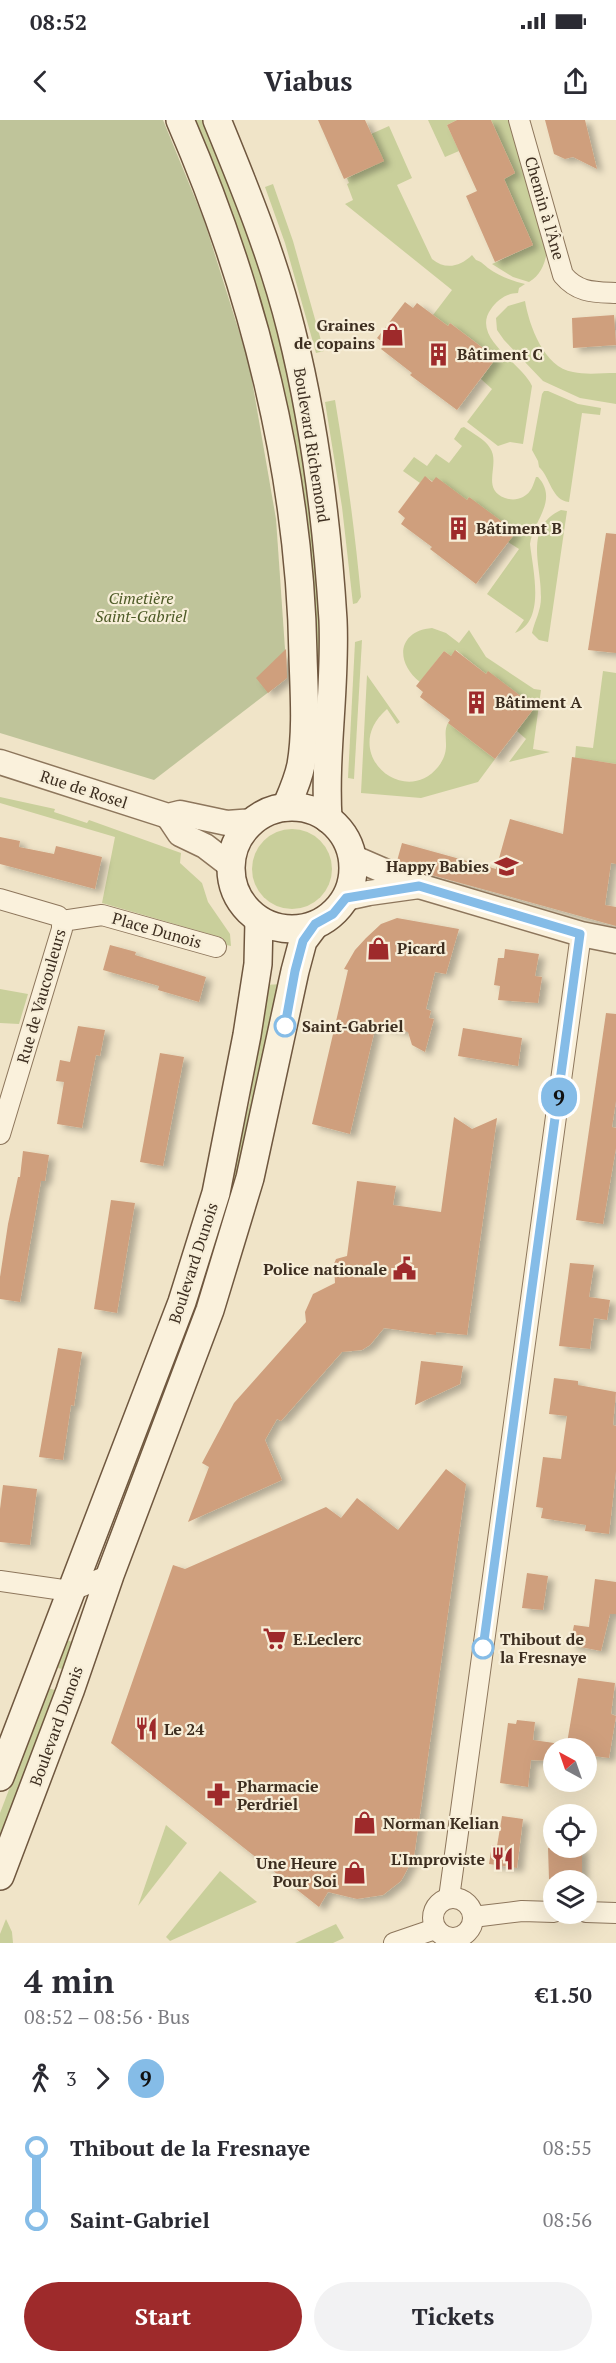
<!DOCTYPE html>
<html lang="en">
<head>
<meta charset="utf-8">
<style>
  body { margin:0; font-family:"PT Serif",serif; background:#f2f2f3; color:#2b2b33; height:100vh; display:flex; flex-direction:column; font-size:22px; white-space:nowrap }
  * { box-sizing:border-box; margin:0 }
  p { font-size:20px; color:#7c7c81 }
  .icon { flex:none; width:33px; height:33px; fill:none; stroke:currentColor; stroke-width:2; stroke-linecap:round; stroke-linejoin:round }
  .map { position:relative; height:1823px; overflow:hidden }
  .side { display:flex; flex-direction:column; background:#fff; flex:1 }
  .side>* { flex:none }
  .badge { padding:0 12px; border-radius:20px; font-size:21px; line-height:39px }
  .needle { width:39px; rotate:320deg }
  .buttons { position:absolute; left:543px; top:1618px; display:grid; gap:12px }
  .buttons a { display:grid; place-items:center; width:54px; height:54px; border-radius:50%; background:#fff; box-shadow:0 6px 24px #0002; font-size:30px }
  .map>.badge { position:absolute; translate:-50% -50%; box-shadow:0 0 0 3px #fff }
  .legs { display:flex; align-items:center; gap:9px; height:66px; padding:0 24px; font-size:20px }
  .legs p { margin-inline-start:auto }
  .summary { display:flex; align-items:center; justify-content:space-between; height:102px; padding:0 24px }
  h1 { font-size:33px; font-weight:600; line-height:45px }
  .primary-button { display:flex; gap:12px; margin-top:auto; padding:12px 24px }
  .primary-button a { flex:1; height:69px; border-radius:36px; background:#9e2a2b; color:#fff; font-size:24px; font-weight:600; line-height:69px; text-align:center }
  .primary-button a+a { background:#f2f2f3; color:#2b2b33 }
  ul { padding:0 24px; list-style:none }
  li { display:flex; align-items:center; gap:21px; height:72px; font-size:22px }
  li i { display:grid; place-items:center; width:9px; height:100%; margin:0 8px; background:currentColor }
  li i::after { content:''; width:15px; height:15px; margin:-8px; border:4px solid; border-radius:50%; background:#fff }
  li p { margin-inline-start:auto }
  li:first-child i { background:linear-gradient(#0000 50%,currentColor 0) }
  li:last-child i { background:linear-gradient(currentColor 50%,#0000 0) }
  .status { display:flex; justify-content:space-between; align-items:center; height:42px; padding:0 30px; background:#fff; direction:ltr }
  .status svg { height:16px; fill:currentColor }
  header { display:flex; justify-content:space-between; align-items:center; height:78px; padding:0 24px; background:#fff; font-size:27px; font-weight:600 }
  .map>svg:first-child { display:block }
  .green { fill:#c9cf9b }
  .cemetery { fill:#bfc49a }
  .building { fill:#cf9f7d; filter:url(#shadow) }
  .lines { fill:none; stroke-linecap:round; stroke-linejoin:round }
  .minor-casing { stroke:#8d765c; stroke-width:22 }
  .tertiary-casing { stroke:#8d765c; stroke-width:27 }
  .secondary-casing { stroke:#6f573f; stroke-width:30 }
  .minor { stroke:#faf1dc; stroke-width:20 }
  .tertiary { stroke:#faf1dc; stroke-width:24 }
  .secondary { stroke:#faf1dc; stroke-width:27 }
  .line-1-casing { stroke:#fff; stroke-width:14 }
  .line-1 { stroke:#85bce7; stroke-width:9 }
  .stop-1-dot { fill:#fff; stroke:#85bce7; stroke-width:3 }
  .labels { text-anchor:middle; stroke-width:4.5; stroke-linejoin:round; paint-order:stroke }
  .street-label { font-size:16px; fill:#3d2e20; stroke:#f7eed8 }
  .poi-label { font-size:16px; font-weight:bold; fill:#3d2e20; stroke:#f7eed8; text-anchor:start }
  .park-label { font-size:16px; font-style:italic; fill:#4d5a26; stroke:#f7eed8 }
  .stop-label { font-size:16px; font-weight:bold; fill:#3d2e20; stroke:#f7eed8; text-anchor:start }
</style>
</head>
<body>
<div class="status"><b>08:52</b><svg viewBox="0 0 49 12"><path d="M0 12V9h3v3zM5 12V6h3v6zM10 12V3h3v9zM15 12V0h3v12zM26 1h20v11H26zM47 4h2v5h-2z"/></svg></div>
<header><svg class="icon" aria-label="back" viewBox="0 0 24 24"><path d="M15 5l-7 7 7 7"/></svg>Viabus<svg class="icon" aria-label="share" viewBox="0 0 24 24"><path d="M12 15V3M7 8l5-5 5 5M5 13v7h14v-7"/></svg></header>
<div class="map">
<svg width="616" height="1823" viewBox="0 0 616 1823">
  <defs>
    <filter id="shadow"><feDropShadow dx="6" dy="4" stdDeviation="3" flood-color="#0004"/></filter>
  </defs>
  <rect width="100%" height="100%" fill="#f0e4c8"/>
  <g class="green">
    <path d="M188 0H206L279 201 321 439V636L300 406Z"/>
    <path d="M428 0H457L447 5 459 31 445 37Z"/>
    <path d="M491 0H510L547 129C546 142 541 155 529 162L513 157 492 144 533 125 504 59 515 53Z"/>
    <path d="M389 6 412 58 397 65 432 139C445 150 460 147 472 135L476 140C482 142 483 144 488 148 499 156 512 161 525 164L519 168 518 173C507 173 497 180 491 189 470 218 522 243 532 266L523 324 510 322 498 326 467 302 492 269 481 259 496 238 450 203 448 206 433 195 452 170 345 84 353 80 347 64 349 63 347 58 383 41 371 14Z"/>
    <path d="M273 64 293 121 324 231 316 233 285 123 265 67Z"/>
    <path d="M525 181C529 205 544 248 573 252 586 255 602 253 616 253V284L580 278 543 261 504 220 497 210 496 198 508 186Z"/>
    <path d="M544 271H548L578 284 601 288 600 295 582 293 569 382C552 381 550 357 539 347L538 341 532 330 542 274Z"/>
    <path d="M335 280C346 346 355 411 361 477L357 483 353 484 342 387 325 282Z"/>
    <path d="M464 307C472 313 485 319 490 328 501 344 480 369 505 378 511 380 517 380 523 377 532 372 533 365 536 357H538C559 380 533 401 530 424 533 451 546 501 515 513L524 500 487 474 519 429 508 422 469 377 467 380 425 357 420 363 403 351 414 337 427 346 436 334 449 343 462 326 454 319 461 308Z"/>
    <path d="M561 390 567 391 548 522 539 520 532 513C535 500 541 491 541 477 542 445 523 408 561 390Z"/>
    <path d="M432 508 446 513 459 523 469 510 486 537 534 569 541 570 533 629 550 632 509 642 526 619 517 611 535 587 488 552 486 554 456 530 451 536 444 531 420 562C395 543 397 511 432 508Z"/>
    <path d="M362 520 354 659 348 658 355 522Z"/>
    <path d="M603 551 616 553V644L575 638 576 626 593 628Z"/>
    <path d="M367 555 400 602 397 604 387 589C338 632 404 689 438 647 453 628 441 616 448 603L495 639 478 662 421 678 361 673Z"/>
    <path d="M0 677 55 689 54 692 87 703 89 700 181 733 180 743 202 763 208 782 230 814 231 826 222 824 223 818 102 783 115 717 0 683Z"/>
    <circle cx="292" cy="749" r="40"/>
    <path d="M284 864 219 1134 132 1377 120 1373 239 1024 250 981 263 865Z"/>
    <path d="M0 869 28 874 19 904 0 903Z"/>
    <path d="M64 1519 75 1523 66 1550 54 1547Z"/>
    <path d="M48 1568 58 1571 0 1726V1693Z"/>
    <path d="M166 1705 187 1723 138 1786Z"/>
    <path d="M220 1751 257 1782 170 1821 166 1817Z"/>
    <path d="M6 1799 12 1812 13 1823H0V1814Z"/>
    <path d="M336 1804 344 1818 333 1823H295Z"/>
  </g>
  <path class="cemetery" d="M0 0H163L204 100 249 243 276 399 287 558 154 660 0 613Z"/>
  <g class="building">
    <path d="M318 0H365L384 41 344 59Z"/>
    <path d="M457 0H491L515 53 504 59 533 125 495 142 466 76 477 71 447 5Z"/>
    <path d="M545 0H585L597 49 573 37 565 39 554 34Z"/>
    <path d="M405 182 413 188 417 183 448 206 450 203 496 238 457 290 410 255 412 253 381 229 385 224 377 218Z"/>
    <path d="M614 195 616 225 573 228 572 198Z"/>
    <path d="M425 356 432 362 436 357 467 380 469 377 516 412 476 464 430 429 432 427 401 404 405 398 398 392Z"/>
    <path d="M606 413 616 414V533L588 530Z"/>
    <path d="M286 529 287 558 268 573 256 558Z"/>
    <path d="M455 530 486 554 488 551 535 587 495 639 448 603 450 600 420 577 423 572 416 566 444 531 451 536Z"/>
    <path d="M572 637 616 644V744L611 743 605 785 616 787V806L424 753 397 741 402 723 496 749 510 699 563 714Z"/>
    <path d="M0 717 20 721 19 727 54 734 56 726 102 737 95 769 0 744Z"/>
    <path d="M397 798 459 809 446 854 435 852 426 889 431 891 429 898 434 899 425 932 412 925 408 912 376 905 350 1014 312 1004 348 850 344 849 355 830 366 818 381 804Z"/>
    <path d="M110 825 136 832 135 835 206 857 199 882 158 870 159 866 103 850Z"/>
    <path d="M505 829 539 834 535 856 542 857 538 883 498 880 500 866 494 865 498 838H504Z"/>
    <path d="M606 893 616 894V981L612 1007 616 1008V1028L603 1104 576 1100Z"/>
    <path d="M78 906 105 910 100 936 96 935 82 1008 57 1004 64 962 56 961 60 940 70 942Z"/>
    <path d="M463 908 522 918 518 946 458 936Z"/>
    <path d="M160 933 184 937 163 1046 140 1042Z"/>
    <path d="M454 997 472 1009 497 998 467 1215 436 1212V1215L384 1208 370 1225 362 1230 342 1232 281 1301 277 1299 265 1320 282 1360 188 1402 209 1347 202 1343 234 1283 306 1202 305 1192 313 1174 335 1163 334 1144 336 1139 347 1136 357 1061 396 1066 393 1085 441 1092Z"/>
    <path d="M23 1031 49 1035 45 1061H41L20 1182 0 1179V1157L8 1104 18 1057H20Z"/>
    <path d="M111 1080 135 1083 117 1193 94 1189Z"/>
    <path d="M570 1143 594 1145 589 1177 610 1180 607 1200 594 1198 590 1229 559 1226Z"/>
    <path d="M58 1228 82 1232 74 1286 71 1285 63 1340 39 1337Z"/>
    <path d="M421 1241 463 1246 460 1264 415 1285Z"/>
    <path d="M554 1258 578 1261V1265L616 1272 613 1305 616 1306V1351L609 1414 585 1411 586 1405 541 1398 543 1388 536 1387 543 1337 561 1339 567 1296 549 1294Z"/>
    <path d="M446 1349 466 1364 414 1737 401 1761 383 1775 357 1779 328 1772 319 1787 111 1623 173 1445 185 1449 326 1387 341 1398 357 1378 398 1410Z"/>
    <path d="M3 1365 37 1369 30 1425 0 1422V1389Z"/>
    <path d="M527 1453 548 1456 543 1490 522 1488Z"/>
    <path d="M595 1459 616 1462V1494H610L601 1531 570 1525 574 1505 589 1507Z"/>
    <path d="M578 1558 615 1563 611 1594 616 1596 609 1638 586 1635V1629H566Z"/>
    <path d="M517 1600 535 1602 533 1620 554 1623V1641L531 1640 528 1667 500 1663 508 1603 516 1604Z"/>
    <path d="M502 1696 523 1699 517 1748 489 1744 492 1725 497 1726Z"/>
    <path d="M548 1728H582V1758L549 1759Z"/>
  </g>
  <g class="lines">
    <defs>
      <g id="minor">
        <path d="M519 0 563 155C578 173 594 172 616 173"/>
        <path d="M0 779 58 796 62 801V809L0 1014"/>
        <path d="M62 801 102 795 216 827"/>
        <path d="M0 1461 70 1471 110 1455"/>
        <circle cx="453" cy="1798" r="20"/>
        <path d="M449 1778 581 814"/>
        <path d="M586 1792 616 1793"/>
        <path d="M473 1797 522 1791 554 1792"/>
        <path d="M394 1823 435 1809"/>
      </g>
      <g id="tertiary">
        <path d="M0 642 168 696 180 693 227 703 254 701"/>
        <path d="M168 696 180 714 205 726 231 746"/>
        <path d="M352 737 419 766 581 814 616 821"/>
        <path d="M346 778 369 773 419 766"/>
      </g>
      <g id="secondary">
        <path d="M180 0C253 168 300 353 303 536 304 571 307 610 301 645 298 660 292 673 286 687"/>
        <path d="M217 0C245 68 273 137 291 209 315 305 327 402 333 500 336 566 324 633 328 699"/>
        <circle cx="292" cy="748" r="61"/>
        <path d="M0 1657 182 1182 216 1073 247 915 258 844 259 801"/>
        <path d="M0 1756 70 1571 110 1455 210 1190 250 1058 295 851 303 821 315 805"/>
      </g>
    </defs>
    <use href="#minor" class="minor-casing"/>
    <use href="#tertiary" class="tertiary-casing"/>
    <use href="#secondary" class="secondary-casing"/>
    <use href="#minor" class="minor"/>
    <use href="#tertiary" class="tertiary"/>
    <use href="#secondary" class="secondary"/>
  </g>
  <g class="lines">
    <defs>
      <path id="line-1" d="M285 906 295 851 303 821 315 804 333 794 346 778 419 766 580 814 483 1528"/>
    </defs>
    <use href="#line-1" class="line-1-casing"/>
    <use href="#line-1" class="line-1"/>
  </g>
  <defs>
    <symbol id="shop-bare" viewBox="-9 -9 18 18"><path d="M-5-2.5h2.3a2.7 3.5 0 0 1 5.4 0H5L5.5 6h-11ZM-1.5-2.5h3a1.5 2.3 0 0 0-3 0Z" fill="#9e2a2b" stroke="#f7eed8" stroke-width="2.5" paint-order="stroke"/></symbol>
    <symbol id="building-bare" viewBox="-9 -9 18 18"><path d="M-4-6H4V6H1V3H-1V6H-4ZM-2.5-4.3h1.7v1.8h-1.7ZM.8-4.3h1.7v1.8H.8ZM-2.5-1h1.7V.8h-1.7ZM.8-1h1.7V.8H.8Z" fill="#9e2a2b" stroke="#f7eed8" stroke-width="2.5" paint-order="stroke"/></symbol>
    <symbol id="school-bare" viewBox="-9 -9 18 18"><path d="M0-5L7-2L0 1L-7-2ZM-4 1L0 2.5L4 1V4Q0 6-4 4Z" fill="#9e2a2b" stroke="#f7eed8" stroke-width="2.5" paint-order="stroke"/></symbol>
    <symbol id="civic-bare" viewBox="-9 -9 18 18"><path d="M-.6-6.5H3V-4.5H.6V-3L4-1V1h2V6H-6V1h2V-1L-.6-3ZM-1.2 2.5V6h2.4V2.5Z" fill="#9e2a2b" stroke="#f7eed8" stroke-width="2.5" paint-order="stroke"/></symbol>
    <symbol id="supermarket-bare" viewBox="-9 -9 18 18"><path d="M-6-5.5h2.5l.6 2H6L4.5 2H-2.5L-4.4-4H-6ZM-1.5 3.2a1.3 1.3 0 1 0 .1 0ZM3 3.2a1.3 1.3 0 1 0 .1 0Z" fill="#9e2a2b" stroke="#f7eed8" stroke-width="2.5" paint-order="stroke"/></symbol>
    <symbol id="restaurant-bare" viewBox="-9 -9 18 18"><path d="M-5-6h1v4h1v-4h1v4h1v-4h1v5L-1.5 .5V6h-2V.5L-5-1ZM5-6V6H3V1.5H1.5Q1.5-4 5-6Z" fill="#9e2a2b" stroke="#f7eed8" stroke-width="2.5" paint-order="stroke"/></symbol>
    <symbol id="pharmacy-bare" viewBox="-9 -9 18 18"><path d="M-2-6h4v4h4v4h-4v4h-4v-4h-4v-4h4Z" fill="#9e2a2b" stroke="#f7eed8" stroke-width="2.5" paint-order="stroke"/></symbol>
  </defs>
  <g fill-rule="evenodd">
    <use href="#shop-bare" x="376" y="198" width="33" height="33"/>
    <use href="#building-bare" x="422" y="218" width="33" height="33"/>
    <use href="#building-bare" x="442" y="392" width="33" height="33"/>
    <use href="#building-bare" x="460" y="566" width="33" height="33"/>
    <use href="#school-bare" x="490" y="730" width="33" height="33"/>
    <use href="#shop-bare" x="362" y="812" width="33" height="33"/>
    <use href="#civic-bare" x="388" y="1132" width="33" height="33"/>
    <use href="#supermarket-bare" x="258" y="1502" width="33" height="33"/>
    <use href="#restaurant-bare" x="130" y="1592" width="33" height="33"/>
    <use href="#pharmacy-bare" x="202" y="1658" width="33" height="33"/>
    <use href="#shop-bare" x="348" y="1686" width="33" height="33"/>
    <use href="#restaurant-bare" x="486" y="1722" width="33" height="33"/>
    <use href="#shop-bare" x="338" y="1736" width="33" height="33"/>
  </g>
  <g class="stop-1-dot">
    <circle cx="285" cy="906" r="10"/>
    <circle cx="483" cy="1528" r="10"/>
  </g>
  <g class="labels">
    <g class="street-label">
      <text transform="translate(545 88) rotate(74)" y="6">Chemin à l'Âne</text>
      <text transform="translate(312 325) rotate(81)" y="6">Boulevard Richemond</text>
      <text transform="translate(84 669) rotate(18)" y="6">Rue de Rosel</text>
      <text transform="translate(157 810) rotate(16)" y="6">Place Dunois</text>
      <text transform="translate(41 876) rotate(-74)" y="6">Rue de Vaucouleurs</text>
      <text transform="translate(193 1143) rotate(-72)" y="6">Boulevard Dunois</text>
      <text transform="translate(56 1606) rotate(-70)" y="6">Boulevard Dunois</text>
    </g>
    <g class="poi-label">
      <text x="375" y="211" text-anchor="end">Graines<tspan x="375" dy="18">de copains</tspan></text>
      <text x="457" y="240">Bâtiment C</text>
      <text x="476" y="414">Bâtiment B</text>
      <text x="495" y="588">Bâtiment A</text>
      <text x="489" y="752" text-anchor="end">Happy Babies</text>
      <text x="397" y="834">Picard</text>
      <text x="387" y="1155" text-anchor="end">Police nationale</text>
      <text x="293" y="1525">E.Leclerc</text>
      <text x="164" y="1615">Le 24</text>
      <text x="237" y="1672">Pharmacie<tspan x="237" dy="18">Perdriel</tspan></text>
      <text x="383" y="1709">Norman Kelian</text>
      <text x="485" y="1745" text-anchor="end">L'Improviste</text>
      <text x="337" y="1749" text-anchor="end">Une Heure<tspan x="337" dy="18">Pour Soi</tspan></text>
    </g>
    <g class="park-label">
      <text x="141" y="484">Cimetière<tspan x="141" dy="18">Saint-Gabriel</tspan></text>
    </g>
    <g class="stop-label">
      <text x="302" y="912">Saint-Gabriel</text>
      <text x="500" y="1525">Thibout de<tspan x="500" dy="18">la Fresnaye</tspan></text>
    </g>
  </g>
</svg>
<div class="buttons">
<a><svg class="needle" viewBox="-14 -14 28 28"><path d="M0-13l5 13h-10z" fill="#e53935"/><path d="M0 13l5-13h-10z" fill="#7c7c81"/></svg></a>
<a><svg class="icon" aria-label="locate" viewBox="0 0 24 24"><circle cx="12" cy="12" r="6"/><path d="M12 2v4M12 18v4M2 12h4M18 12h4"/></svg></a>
<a><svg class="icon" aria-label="layers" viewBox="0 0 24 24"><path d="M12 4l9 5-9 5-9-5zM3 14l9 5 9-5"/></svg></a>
</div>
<b class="badge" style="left:559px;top:977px;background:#85bce7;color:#111">9</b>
</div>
<section class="side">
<div class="summary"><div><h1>4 min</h1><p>08:52 – 08:56 · Bus</p></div><b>€1.50</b></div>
<div class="legs"><svg class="icon" aria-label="walk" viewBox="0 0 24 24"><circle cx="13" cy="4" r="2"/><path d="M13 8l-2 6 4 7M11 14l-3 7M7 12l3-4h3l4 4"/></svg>3<svg class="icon" aria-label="forward" viewBox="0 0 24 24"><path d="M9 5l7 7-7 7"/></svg><b class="badge" style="background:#85bce7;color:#111">9</b></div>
<ul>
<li><i style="color:#85bce7"></i><b>Thibout de la Fresnaye</b><p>08:55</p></li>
<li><i style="color:#85bce7"></i><b>Saint-Gabriel</b><p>08:56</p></li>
</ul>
<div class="primary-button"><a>Start</a><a>Tickets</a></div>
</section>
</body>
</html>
